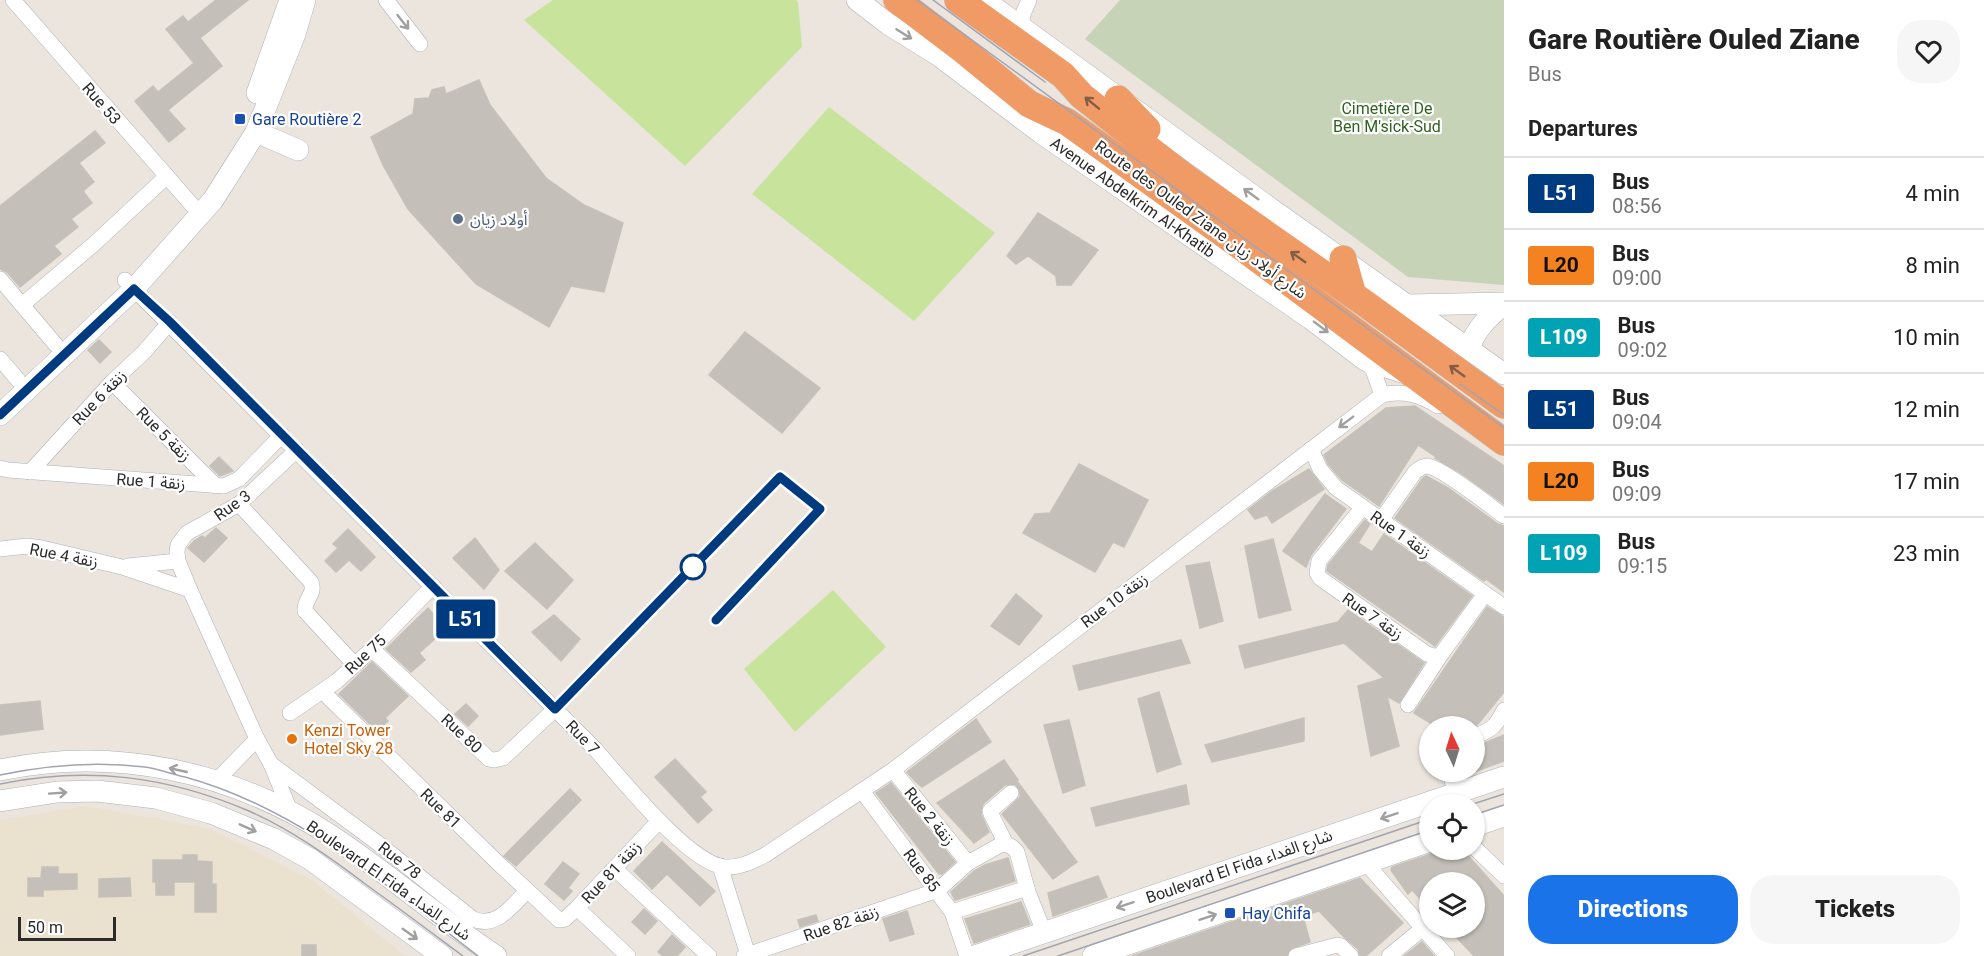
<!DOCTYPE html>
<html lang="en">
<head>
<meta charset="utf-8">
<style>
  body { margin:0; font-family:Roboto,"Noto Sans Arabic",sans-serif; background:#f6f6f6; color:#222; height:100vh; display:flex; flex-direction:column; font-size:22px; white-space:nowrap }
  * { box-sizing:border-box; margin:0 }
  p { font-size:20px; color:#767676 }
  .icon { flex:none; width:33px; height:33px; fill:none; stroke:currentColor; stroke-width:2; stroke-linecap:round; stroke-linejoin:round }
  .map { position:relative; flex:1; overflow:hidden }
  .panel { display:flex; flex-direction:column; background:#fff; width:480px }
  .panel>* { flex:none }
  .badge { padding:0 12px; border-radius:4px; font-size:21px; line-height:39px }
  .needle { width:39px; rotate:356deg }
  .controls { position:absolute; left:1419px; top:716px; display:grid; gap:12px }
  .controls a { display:grid; place-items:center; width:66px; height:66px; border-radius:50%; background:#fff; box-shadow:0 2px 4px #0004; font-size:30px }
  .scale { position:absolute; left:18px; bottom:15px; width:98px; box-sizing:border-box; padding-left:6px; border:3px solid #2b2b2b; border-top:0; font-size:16px; line-height:21px; white-space:nowrap; color:#2b2b2b; -webkit-text-stroke:4px #fff; paint-order:stroke }
  .map>.badge { position:absolute; translate:-50% -50%; box-shadow:0 0 0 3px #fff }
  h2 { padding:0 24px; font-size:22px; line-height:54px }
  .round { display:grid; place-items:center; flex:none; width:63px; height:63px; border-radius:24px; background:#f6f6f6 }
  .head { display:flex; align-items:center; justify-content:space-between; height:102px; padding:0 24px }
  h1 { font-size:28px; font-weight:800; line-height:45px }
  .button { display:flex; gap:12px; margin-top:auto; padding:12px 24px }
  .button a { flex:1; height:69px; border-radius:24px; background:#1a73e8; color:#fff; font-size:24px; font-weight:800; line-height:69px; text-align:center }
  .button a+a { background:#f6f6f6; color:#222 }
  ul { padding:0; list-style:none }
  li { display:flex; align-items:center; gap:18px; height:72px; padding:0 24px; border-top:2px solid #e0e0e0 }
  li div { flex:1 }
  li b { display:block; font-size:22px }
  li em { font-style:normal }
  li .badge { min-width:66px; font-weight:700; text-align:center }
  main { display:flex; flex:1; min-height:0 }
  .map>svg:first-child { display:block }
  .education { fill:#ebe1cf }
  .cemetery { fill:#c6d3b7 }
  .pitch { fill:#c8e39c }
  .building { fill:#c4c0b9; stroke:#c6c1b8; stroke-width:1.5 }
  .lines { fill:none; stroke-linecap:round; stroke-linejoin:round }
  .street-casing { stroke:#aeb1ba; stroke-width:16 }
  .secondary-casing { stroke:#aeb1ba; stroke-width:22 }
  .highway-casing { stroke:#c4c4c4; stroke-width:28 }
  .street { stroke:#fff; stroke-width:15 }
  .secondary { stroke:#fff; stroke-width:21 }
  .highway { stroke:#f09b65; stroke-width:27 }
  .tram { stroke:#a1a4b3; stroke-width:1.5 }
  .oneway { stroke:#a0a0a0 }
  .oneway2 { stroke:#845d45 }
  .line-casing { stroke:#fff; stroke-width:14 }
  .line { stroke:#003b80; stroke-width:9 }
  .transit-dot { fill:#1a4fb4; stroke:#fff; stroke-width:2 }
  .service-dot { fill:#5c6f8a; stroke:#fff; stroke-width:2 }
  .stop-dot { fill:#fff; stroke:#003b80; stroke-width:3 }
  .food-dot { fill:#e8710a; stroke:#fff; stroke-width:2 }
  .labels { text-anchor:middle; stroke-width:4.5; stroke-linejoin:round; paint-order:stroke }
  .street-label { font-size:16px; fill:#2b2b2b; stroke:#fff }
  .park-label { font-size:16px; fill:#316121; stroke:#fff }
  .transit-label { font-size:16px; fill:#164399; stroke:#fff; text-anchor:start }
  .service-label { font-size:16px; fill:#4e5e75; stroke:#fff; text-anchor:start }
  .food-label { font-size:16px; fill:#c56008; stroke:#fff; text-anchor:start }
</style>
</head>
<body>
<main>
<div class="map">
<svg width="1504" height="956" viewBox="0 0 1504 956">
  <rect width="100%" height="100%" fill="#ebe5de"/>
  <path class="education" d="M86 806 211 829 312 880 405 956H0V820Z"/>
  <path class="cemetery" d="M1120 0H1504V285L1408 277 1085 39Z"/>
  <g class="pitch">
    <path d="M553 0H796L798 2 802 47 685 166 524 20Z"/>
    <path d="M829 107 995 233 914 321 752 194Z"/>
    <path d="M833 590 886 647 795 732 744 669Z"/>
  </g>
  <g class="building">
    <path d="M216 0H248L200 38 222 66 168 110 185 129 169 142 135 101 153 86 158 92 194 63 166 29 183 16 188 22Z"/>
    <path d="M479 80 490 105 546 178 584 205 623 223 604 292 571 286 549 327 476 284 408 209 383 165 371 137 413 114 415 99 429 98 432 90 444 87 446 94Z"/>
    <path d="M95 131 105 143 79 163 94 182 83 191 92 203 71 219 78 227 54 246 61 254 20 287 7 272 0 269V206Z"/>
    <path d="M1038 213 1098 250 1071 285H1057L1056 276 1028 256 1016 264 1007 256Z"/>
    <path d="M745 332 820 388 782 433 709 375Z"/>
    <path d="M99 340 111 352 100 363 88 350Z"/>
    <path d="M1415 406 1504 466V504L1459 472 1435 458 1436 457 1418 445 1379 506 1342 480 1328 464 1324 455 1386 408Z"/>
    <path d="M219 457 233 471 220 476 210 466Z"/>
    <path d="M1079 464 1148 500 1124 547 1113 542 1095 572 1023 533 1035 514 1050 513Z"/>
    <path d="M1309 469 1324 489 1272 523 1267 515 1255 519 1248 510 1272 491Z"/>
    <path d="M1426 476 1448 488 1498 524 1504 526V592L1486 579 1484 581 1395 518 1422 479Z"/>
    <path d="M1325 494 1346 509 1311 555 1306 567 1283 551Z"/>
    <path d="M1365 520 1370 524 1358 543 1372 552 1384 534 1472 596 1435 646 1327 571 1328 565Z"/>
    <path d="M216 528 227 538 204 562 188 548 194 541 202 536 205 538Z"/>
    <path d="M348 529 375 557 361 571 349 560 336 572 325 561 338 548 333 544Z"/>
    <path d="M475 538 499 570 484 589 453 558Z"/>
    <path d="M1273 539 1291 610 1259 618 1245 546Z"/>
    <path d="M535 543 573 580 547 609 505 571Z"/>
    <path d="M1209 562 1223 621 1200 628 1186 566Z"/>
    <path d="M1016 594 1042 616 1019 645 991 626Z"/>
    <path d="M1487 607 1504 617V692L1478 724 1475 726H1448L1434 721 1432 724 1414 713Z"/>
    <path d="M428 608 446 629 419 653 425 660 411 672 386 649Z"/>
    <path d="M1348 610 1424 663 1399 703 1387 696 1399 746 1371 756 1358 686 1384 678 1344 643 1245 668 1239 646 1338 622Z"/>
    <path d="M554 615 580 639 561 661 532 632Z"/>
    <path d="M1181 640 1190 663 1079 690 1073 666Z"/>
    <path d="M372 662 408 696 385 718 388 721 377 731 339 694Z"/>
    <path d="M1159 692 1181 764 1157 772 1138 699Z"/>
    <path d="M40 701 43 729 0 735V705Z"/>
    <path d="M466 704 478 716 468 726 455 714Z"/>
    <path d="M1304 718V741L1212 762 1205 745Z"/>
    <path d="M976 719 991 742 922 787 915 781 907 772Z"/>
    <path d="M1069 720 1085 785 1063 793 1044 725Z"/>
    <path d="M1504 735V761L1474 772V747Z"/>
    <path d="M675 759 706 792 700 797 712 810 698 823 655 777Z"/>
    <path d="M1004 760 1018 780 1017 781 1077 862 1053 879 1002 814 1020 797V791L1015 784 1005 785 983 804 981 814 989 832 974 843 937 803Z"/>
    <path d="M891 783 955 862 942 874H939L876 793Z"/>
    <path d="M1186 785 1189 804 1096 826 1091 808Z"/>
    <path d="M570 789 581 800 516 866 504 856Z"/>
    <path d="M662 842 715 891 700 906 667 874 652 889 634 871Z"/>
    <path d="M1440 849H1462L1504 896V956H1474L1447 927H1474V882H1430V909L1412 890 1408 894 1391 870 1392 867 1434 853Z"/>
    <path d="M183 855H197V861L212 862V884H216V912H195V882H174V895H156V882H153V860H183Z"/>
    <path d="M1008 858 1015 881 955 900 951 892 974 871 985 865Z"/>
    <path d="M563 862 579 874 568 888 572 891 564 900 545 884Z"/>
    <path d="M42 867H58V874H77V889L43 890V896H28V878H41Z"/>
    <path d="M1098 876 1107 897 1053 916 1048 893Z"/>
    <path d="M130 878 131 896 99 897V879Z"/>
    <path d="M1360 878 1403 923 1366 956H1360L1358 949 1343 936 1319 911 1303 916 1310 942 1290 949 1287 956H1132Z"/>
    <path d="M1021 902 1030 924 974 943 965 919Z"/>
    <path d="M644 909 657 921 645 934 632 922Z"/>
    <path d="M907 911 914 934 890 941 883 919Z"/>
    <path d="M816 915 818 921 800 927 798 920Z"/>
    <path d="M672 935 685 947 677 956H663L658 952Z"/>
    <path d="M1422 942 1434 956H1404Z"/>
    <rect x="302" y="945" width="14" height="11"/>
  </g>
  <g class="lines">
    <defs>
      <g id="street">
        <path d="M13 0 192 205"/>
        <path d="M386 0 420 44"/>
        <path d="M1021 27 1023 14 1029 0"/>
        <path d="M0 279 56 345"/>
        <path d="M125 280 595 749C620 777 689 864 725 867 740 868 753 861 765 855L893 770 1382 395C1403 390 1420 395 1438 406"/>
        <path d="M22 305 94 244 167 176"/>
        <path d="M0 359 18 380"/>
        <path d="M1365 360 1373 370 1382 395"/>
        <path d="M112 382 216 486"/>
        <path d="M1311 449 1320 469 1336 488 1504 607"/>
        <path d="M0 468 8 470 224 486 239 479 282 435"/>
        <path d="M30 472 112 382 144 352 170 322"/>
        <path d="M239 504 311 582C316 594 304 599 305 611L354 664"/>
        <path d="M1362 508 1319 561 1317 573 1320 578 1427 654 1438 657 1442 653"/>
        <path d="M1381 520 1415 472C1419 469 1422 466 1427 466 1441 467 1490 506 1504 516"/>
        <path d="M0 549 27 546 42 548 122 567 190 590"/>
        <path d="M128 566 178 561"/>
        <path d="M372 649 489 759 494 760 503 758 555 709"/>
        <path d="M323 692 497 862 559 920 565 919 577 908 659 821"/>
        <path d="M1408 705 1442 653 1485 594"/>
        <path d="M290 713 337 681 372 649 433 586"/>
        <path d="M1474 737C1492 729 1495 728 1504 710"/>
        <path d="M271 764 379 844 473 919C496 929 512 906 527 891"/>
        <path d="M893 770 968 863"/>
        <path d="M1449 771 1456 793"/>
        <path d="M216 781 257 739"/>
        <path d="M862 791 952 912 967 956"/>
        <path d="M1011 793 990 811 991 814 1006 844 1012 847 1017 852 1028 892 1044 932"/>
        <path d="M291 813 271 764 257 739 190 590 178 561 177 552 178 545 187 533 239 504 297 450"/>
        <path d="M1474 847 1504 876"/>
        <path d="M1365 862 1447 956"/>
        <path d="M720 866 748 955"/>
        <path d="M615 869 709 956"/>
        <path d="M577 908 628 956"/>
        <path d="M952 912 1027 888"/>
        <path d="M744 956 938 890 968 863 1000 845 1006 844"/>
        <path d="M1296 956 1337 945 1341 946 1351 956"/>
        <path d="M1389 956 1422 929"/>
      </g>
      <g id="secondary">
        <path d="M857 0 888 24 938 55 1041 133 1311 319 1365 360 1405 373"/>
        <path d="M984 0 1274 211 1504 374"/>
        <path d="M257 93 290 0"/>
        <path d="M256 132 298 150"/>
        <path d="M1408 305 1504 303"/>
        <path d="M1469 348C1476 329 1488 317 1504 304"/>
        <path d="M0 415 134 289 213 200 256 132 295 34 305 0"/>
        <path d="M0 770C114 746 229 771 327 833 386 871 438 918 496 956"/>
        <path d="M0 801 57 792 97 791 156 798 211 813 274 839 310 859 442 956"/>
        <path d="M1474 826 1504 816"/>
        <path d="M975 956 1504 777"/>
        <path d="M1093 956 1430 841"/>
      </g>
      <g id="highway">
        <path d="M897 0 963 50 1029 104 1067 122 1236 243 1504 442"/>
        <path d="M958 0 1063 75 1082 96 1185 177 1366 304 1504 405"/>
        <path d="M1118 99 1147 129"/>
        <path d="M1343 259 1353 295"/>
      </g>
    </defs>
    <use href="#street" class="street-casing"/>
    <use href="#secondary" class="secondary-casing"/>
    <use href="#highway" class="highway-casing"/>
    <use href="#street" class="street"/>
    <use href="#secondary" class="secondary"/>
    <use href="#highway" class="highway"/>
    <g class="tram">
      <path d="M917 0 1504 428"/>
      <path d="M933 0 1045 82"/>
      <path d="M1460 384 1504 415"/>
      <path d="M0 775C47 765 97 761 145 767 158 769 172 774 185 777 298 808 387 886 478 956"/>
      <path d="M0 784C87 766 167 776 249 811 292 830 331 858 368 886 400 909 432 933 463 956"/>
      <path d="M1473 804 1504 794"/>
      <path d="M1474 815 1504 805"/>
      <path d="M1023 956 1430 819"/>
      <path d="M1058 956 1430 830"/>
    </g>
  </g>
  <defs><path id="oneway-shaft" d="M-6 0H5M1.5-3L5.5 0L1.5 3" fill="none" stroke-width="1.6" stroke-linecap="round" stroke-linejoin="round" transform="scale(1.5)"/></defs>
  <g class="oneway">
    <use href="#oneway-shaft" transform="translate(403 22) rotate(52)"/>
    <use href="#oneway-shaft" transform="translate(904 34) rotate(32)"/>
    <use href="#oneway-shaft" transform="translate(1251 194) rotate(-144)"/>
    <use href="#oneway-shaft" transform="translate(1321 327) rotate(37)"/>
    <use href="#oneway-shaft" transform="translate(1346 422) rotate(143)"/>
    <use href="#oneway-shaft" transform="translate(178 770) rotate(-167)"/>
    <use href="#oneway-shaft" transform="translate(58 793) rotate(-4)"/>
    <use href="#oneway-shaft" transform="translate(1389 816) rotate(161)"/>
    <use href="#oneway-shaft" transform="translate(248 828) rotate(24)"/>
    <use href="#oneway-shaft" transform="translate(1125 905) rotate(162)"/>
    <use href="#oneway-shaft" transform="translate(1208 917) rotate(-19)"/>
    <use href="#oneway-shaft" transform="translate(410 934) rotate(35)"/>
  </g>
  <g class="oneway2">
    <use href="#oneway-shaft" transform="translate(1092 103) rotate(-141)"/>
    <use href="#oneway-shaft" transform="translate(1298 257) rotate(-145)"/>
    <use href="#oneway-shaft" transform="translate(1457 371) rotate(-144)"/>
  </g>
  <g class="lines">
    <defs>
      <path id="line" d="M0 415 134 289 170 322 555 709 780 477 820 509 716 620"/>
    </defs>
    <use href="#line" class="line-casing"/>
    <use href="#line" class="line"/>
  </g>
  <g class="transit-dot">
    <rect x="234" y="113" width="12" height="12" rx="3"/>
    <rect x="1224" y="907" width="12" height="12" rx="3"/>
  </g>
  <circle class="service-dot" cx="458" cy="219" r="6"/>
  <circle class="stop-dot" cx="693" cy="567" r="12"/>
  <circle class="food-dot" cx="292" cy="739" r="6"/>
  <g class="labels">
    <g class="street-label">
      <text transform="translate(102 103) rotate(49)" y="6">Rue 53</text>
      <text transform="translate(1133 197) rotate(35)" y="6">Avenue Abdelkrim Al-Khatib</text>
      <text transform="translate(1201 219) rotate(36)" y="6">Route des Ouled Ziane شارع أولاد زيان</text>
      <text transform="translate(99 397) rotate(-46)" y="6">Rue 6 زنقة</text>
      <text transform="translate(164 434) rotate(45)" y="6">Rue 5 زنقة</text>
      <text transform="translate(151 481) rotate(4)" y="6">Rue 1 زنقة</text>
      <text transform="translate(232 505) rotate(-35)" y="6">Rue 3</text>
      <text transform="translate(1401 534) rotate(35)" y="6">Rue 1 زنقة</text>
      <text transform="translate(64 555) rotate(11)" y="6">Rue 4 زنقة</text>
      <text transform="translate(1114 600) rotate(-37)" y="6">Rue 10 زنقة</text>
      <text transform="translate(1373 616) rotate(35)" y="6">Rue 7 زنقة</text>
      <text transform="translate(365 654) rotate(-43)" y="6">Rue 75</text>
      <text transform="translate(462 733) rotate(43)" y="6">Rue 80</text>
      <text transform="translate(583 737) rotate(46)" y="6">Rue 7</text>
      <text transform="translate(441 808) rotate(44)" y="6">Rue 81</text>
      <text transform="translate(930 816) rotate(51)" y="6">Rue 2 زنقة</text>
      <text transform="translate(400 860) rotate(38)" y="6">Rue 78</text>
      <text transform="translate(1239 866) rotate(-19)" y="6">Boulevard El Fida شارع الفداء</text>
      <text transform="translate(922 870) rotate(53)" y="6">Rue 85</text>
      <text transform="translate(611 872) rotate(-47)" y="6">Rue 81 زنقة</text>
      <text transform="translate(389 880) rotate(35)" y="6">Boulevard El Fida شارع الفداء</text>
      <text transform="translate(841 923) rotate(-19)" y="6">Rue 82 زنقة</text>
    </g>
    <g class="park-label">
      <text x="1387" y="114">Cimetière De<tspan x="1387" dy="18">Ben M'sick-Sud</tspan></text>
    </g>
    <g class="transit-label">
      <text x="252" y="125">Gare Routière 2</text>
      <text x="1242" y="919">Hay Chifa</text>
    </g>
    <g class="service-label">
      <text x="470" y="225">أولاد زيان</text>
    </g>
    <g class="food-label">
      <text x="304" y="736">Kenzi Tower<tspan x="304" dy="18">Hotel Sky 28</tspan></text>
    </g>
  </g>
</svg>
<div class="controls">
<a><svg class="needle" viewBox="-14 -14 28 28"><path d="M0-13l5 13h-10z" fill="#e53935"/><path d="M0 13l5-13h-10z" fill="#767676"/></svg></a>
<a><svg class="icon" aria-label="locate" viewBox="0 0 24 24"><circle cx="12" cy="12" r="6"/><path d="M12 2v4M12 18v4M2 12h4M18 12h4"/></svg></a>
<a><svg class="icon" aria-label="layers" viewBox="0 0 24 24"><path d="M12 4l9 5-9 5-9-5zM3 14l9 5 9-5"/></svg></a>
</div>
<div class="scale">50 m</div>
<b class="badge" style="left:466px;top:619px;background:#003b80;color:#fff">L51</b>
</div>
<section class="panel">
<div class="head"><div><h1>Gare Routière Ouled Ziane</h1><p>Bus</p></div><a class="round"><svg class="icon" aria-label="heart" viewBox="0 0 24 24"><path d="M12 20l-8-8c-3-5 5-10 8-4 3-6 11-1 8 4z"/></svg></a></div>
<h2>Departures</h2>
<ul>
<li><span class="badge" style="background:#003b80;color:#fff">L51</span><div><b>Bus</b><p>08:56</p></div><em>4 min</em></li>
<li><span class="badge" style="background:#f58220;color:#111">L20</span><div><b>Bus</b><p>09:00</p></div><em>8 min</em></li>
<li><span class="badge" style="background:#00a3b4;color:#fff">L109</span><div><b>Bus</b><p>09:02</p></div><em>10 min</em></li>
<li><span class="badge" style="background:#003b80;color:#fff">L51</span><div><b>Bus</b><p>09:04</p></div><em>12 min</em></li>
<li><span class="badge" style="background:#f58220;color:#111">L20</span><div><b>Bus</b><p>09:09</p></div><em>17 min</em></li>
<li><span class="badge" style="background:#00a3b4;color:#fff">L109</span><div><b>Bus</b><p>09:15</p></div><em>23 min</em></li>
</ul>
<div class="button"><a>Directions</a><a>Tickets</a></div>
</section>
</main>
</body>
</html>
